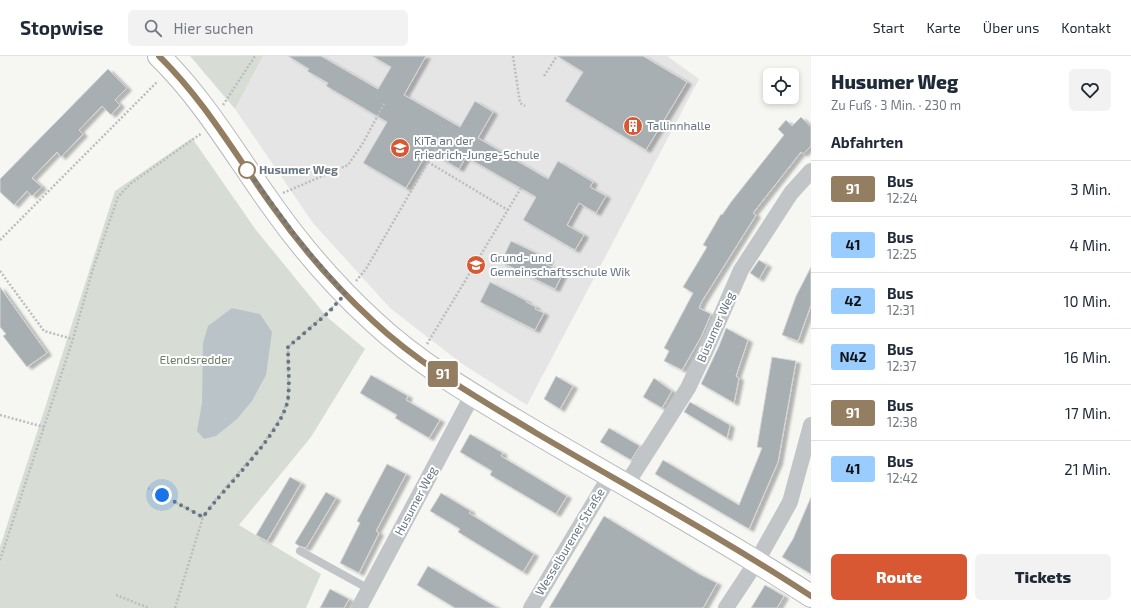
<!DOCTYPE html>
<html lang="de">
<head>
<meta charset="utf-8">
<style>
  body { margin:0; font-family:"Exo 2",sans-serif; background:#f2f2f3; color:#1f2937; height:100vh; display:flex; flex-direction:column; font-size:15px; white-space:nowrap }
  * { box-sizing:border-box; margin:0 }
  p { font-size:13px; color:#747a83 }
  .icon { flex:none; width:22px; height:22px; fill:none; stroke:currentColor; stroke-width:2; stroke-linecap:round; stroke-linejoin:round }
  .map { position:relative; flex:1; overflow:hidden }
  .drawer { display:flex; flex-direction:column; background:#fff; width:320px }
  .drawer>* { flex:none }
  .badge { padding:0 8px; border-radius:3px; font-size:14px; line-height:26px }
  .fabs { position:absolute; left:763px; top:12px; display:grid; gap:8px }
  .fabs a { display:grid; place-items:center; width:36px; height:36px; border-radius:6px; background:#fff; box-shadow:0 2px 6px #0003; font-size:20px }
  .you { position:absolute; width:20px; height:20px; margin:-10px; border:3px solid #fff; border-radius:50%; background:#1a73e8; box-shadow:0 0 0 6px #1a73e833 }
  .map>.badge { position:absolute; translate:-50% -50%; box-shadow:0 0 0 2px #fff }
  h2 { padding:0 20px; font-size:15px; line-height:36px }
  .round { display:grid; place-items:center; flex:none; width:42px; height:42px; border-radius:6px; background:#f2f2f3 }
  .summary { display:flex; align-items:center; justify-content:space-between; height:68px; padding:0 20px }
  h1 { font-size:19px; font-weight:800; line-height:30px }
  .action { display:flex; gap:8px; margin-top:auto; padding:8px 20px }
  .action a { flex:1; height:46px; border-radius:6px; background:#d75832; color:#fff; font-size:16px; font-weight:800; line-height:46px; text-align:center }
  .action a+a { background:#f2f2f3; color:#1f2937 }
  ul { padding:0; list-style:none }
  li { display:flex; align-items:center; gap:12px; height:56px; padding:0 20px; border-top:1px solid #e0e1e3 }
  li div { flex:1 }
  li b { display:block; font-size:15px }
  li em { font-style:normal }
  li .badge { min-width:44px; font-weight:700; text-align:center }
  header { display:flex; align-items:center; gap:24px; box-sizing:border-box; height:56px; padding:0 20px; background:#fff; border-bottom:1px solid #e0e1e3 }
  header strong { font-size:19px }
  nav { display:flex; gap:22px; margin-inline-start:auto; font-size:14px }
  .search { width:280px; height:36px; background:#f2f2f3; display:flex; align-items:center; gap:10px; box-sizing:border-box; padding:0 14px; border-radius:6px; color:#747a83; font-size:15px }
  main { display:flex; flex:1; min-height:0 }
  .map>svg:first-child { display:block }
  .built { fill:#e4e5e4 }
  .green { fill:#d7ddd4 }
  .water { fill:#bac4c8 }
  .building { fill:#a7afb3; stroke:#d7d7d5; filter:url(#shadow) }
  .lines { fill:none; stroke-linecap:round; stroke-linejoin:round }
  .secondary-casing { stroke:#b4b9bc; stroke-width:24 }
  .path { stroke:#bbbdbf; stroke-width:2.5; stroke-dasharray:2 2; stroke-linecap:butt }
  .lane { stroke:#c1c5c8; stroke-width:8 }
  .street { stroke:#c1c5c8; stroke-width:16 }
  .secondary { stroke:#fff; stroke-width:22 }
  .line-casing { stroke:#fff; stroke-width:9 }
  .line { stroke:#947e62; stroke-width:6 }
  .walk { stroke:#677682; stroke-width:4; stroke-dasharray:0 7.2 }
  .stop-dot { fill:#fff; stroke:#947e62; stroke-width:2 }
  .labels { text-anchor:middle; stroke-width:4; stroke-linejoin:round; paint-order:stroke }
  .poi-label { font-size:12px; fill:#677682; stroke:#fff; text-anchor:start }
  .stop-label { font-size:12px; font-weight:bold; fill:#677682; stroke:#fff; text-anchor:start }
  .street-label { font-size:12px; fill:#677682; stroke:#fff }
  .park-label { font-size:12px; fill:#697a65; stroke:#fff }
</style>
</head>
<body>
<header>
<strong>Stopwise</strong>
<div class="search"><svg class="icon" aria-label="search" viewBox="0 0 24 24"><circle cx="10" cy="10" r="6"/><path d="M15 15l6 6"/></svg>Hier suchen</div>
<nav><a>Start</a><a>Karte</a><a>Über uns</a><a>Kontakt</a></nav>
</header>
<main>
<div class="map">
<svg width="811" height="552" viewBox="0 0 811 552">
  <defs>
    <filter id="shadow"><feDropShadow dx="4.5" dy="2.5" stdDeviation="1" flood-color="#0004"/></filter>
  </defs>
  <rect width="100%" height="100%" fill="#f6f6f3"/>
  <path class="built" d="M263 0H667L699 23 527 349 461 307 390 252 313 167 235 53Z"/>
  <g class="green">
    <path d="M190 0H263L235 53Z"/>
    <path d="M192 82 256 174 327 261 365 293 311 381 239 469 321 518 306 552H0V491L115 135Z"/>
  </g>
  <path class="water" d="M232 252 260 258 272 276 266 319 252 345 237 363 216 380 204 383 197 375 202 347 203 287 208 270Z"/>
  <g class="building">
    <path d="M288 0H321L378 33 391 11 372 0H426L404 39 460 71 475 45 493 56 478 82 548 123 558 105 593 126 590 131 606 140 596 157 579 147 567 169 584 179 575 194 523 164 536 141 466 101 459 113 428 95 406 132 363 107 387 66 326 30 328 27 307 15 309 13Z"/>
    <path d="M557 0H643L687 26 646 94 565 45 583 16Z"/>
    <path d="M108 13 127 32 115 44 120 49 111 59 102 50 79 74 83 78 61 101 57 96 32 122 42 131 32 140 27 135 14 149 0 136V123Z"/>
    <path d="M801 61 811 71V90L803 98 801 96 753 157 756 159 702 245 699 252 711 258 701 281 682 314 664 305 669 295 664 292 693 237 683 231 707 191 703 189 721 158 722 159 731 146 784 79 778 73 786 64 792 70Z"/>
    <path d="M511 185 549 203 546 208 563 217 555 233 501 206Z"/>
    <path d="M759 204 767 209 759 223 750 217Z"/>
    <path d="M811 211V249L798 285 782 279 796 240Z"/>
    <path d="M490 226 527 245 526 246 536 251 535 253 544 257 535 274 480 246Z"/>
    <path d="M0 231 47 297 27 311 3 280 6 278 0 271Z"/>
    <path d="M726 272 748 284 736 320 739 322 734 347 701 328 719 290Z"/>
    <path d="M772 301 796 305 778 406 749 473 655 418 663 404 739 449 762 392 757 391Z"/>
    <path d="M371 319 408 340 406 344 440 364 429 382 395 362 397 359 360 337Z"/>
    <path d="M556 320 573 330 560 353 544 343Z"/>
    <path d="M654 322 672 335 662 352 643 341Z"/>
    <path d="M690 346 730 369 727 382 684 356Z"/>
    <path d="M609 372 640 390 631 404 600 386Z"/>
    <path d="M470 378 503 397 501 400 567 440 556 458 490 419 492 415 460 396Z"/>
    <path d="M387 408 406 418 376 475 379 477 359 517 340 507 360 467 357 465Z"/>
    <path d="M290 421 301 427 267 485 256 479Z"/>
    <path d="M326 436 336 442 306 492 299 490 295 487Z"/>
    <path d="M441 437 471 455 469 457 534 498 523 516 458 476 460 473 430 455Z"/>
    <path d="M811 441V518L782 501 793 483Z"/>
    <path d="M604 460 699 518 717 527 703 552H549Z"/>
    <path d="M428 510 466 533 498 552H455L417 529Z"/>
    <path d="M765 529 784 540 777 552H751Z"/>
    <path d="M330 533 349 543 344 552H320Z"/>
  </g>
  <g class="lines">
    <defs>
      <path id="secondary" d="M159 0C205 45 236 100 273 151 302 192 336 231 373 265 422 311 483 345 540 379 630 432 723 483 811 540"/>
    </defs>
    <use href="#secondary" class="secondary-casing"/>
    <g class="path">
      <path d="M513 0 520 47 525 50"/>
      <path d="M544 20 557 0"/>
      <path d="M223 49 255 0"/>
      <path d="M428 106 508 154"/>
      <path d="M283 137 348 109 363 87 385 46"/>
      <path d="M0 184 158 25"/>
      <path d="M0 215 44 275 73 283"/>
      <path d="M356 225 366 213 443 80"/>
      <path d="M427 288 521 132"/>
      <path d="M0 359 44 371"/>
      <path d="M148 432 203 461"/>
      <path d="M0 504 73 283 92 216 118 141 130 128 202 77"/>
      <path d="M116 539 149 552"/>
      <path d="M175 552 203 461 216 443 263 388 281 361 288 344V291L334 250"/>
      <path d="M780 552 785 543"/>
    </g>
    <path class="lane" d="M300 495 369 533"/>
    <g class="street">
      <path d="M626 429 688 332 706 294 741 214 791 137 811 115"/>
      <path d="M359 552 473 338"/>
      <path d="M531 552 610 420"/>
      <path d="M726 552 757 505 790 446 811 369"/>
    </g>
    <use href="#secondary" class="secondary"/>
  </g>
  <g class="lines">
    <defs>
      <path id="line" d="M159 0C205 45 236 100 273 151 302 192 336 231 373 265 421 310 480 343 536 377 628 431 722 482 811 540"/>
    </defs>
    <use href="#line" class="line-casing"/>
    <use href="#line" class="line"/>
    <path class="walk" d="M162 439 203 461C224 432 283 376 288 343 290 326 288 308 288 291L328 257 345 238 300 186 243 108 247 114"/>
  </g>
  <defs>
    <symbol id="building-disc" viewBox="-11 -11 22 22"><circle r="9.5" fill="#d75832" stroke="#fff"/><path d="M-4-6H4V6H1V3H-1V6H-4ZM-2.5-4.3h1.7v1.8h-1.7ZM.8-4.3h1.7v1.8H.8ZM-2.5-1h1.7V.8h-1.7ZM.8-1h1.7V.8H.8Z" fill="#fff"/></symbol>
    <symbol id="school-disc" viewBox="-11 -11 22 22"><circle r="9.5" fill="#d75832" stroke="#fff"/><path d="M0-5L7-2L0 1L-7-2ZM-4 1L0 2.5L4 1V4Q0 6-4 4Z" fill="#fff"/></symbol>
  </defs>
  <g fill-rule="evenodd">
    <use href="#building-disc" x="622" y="59" width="22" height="22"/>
    <use href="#school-disc" x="389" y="81" width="22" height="22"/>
    <use href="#school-disc" x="465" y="198" width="22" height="22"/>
  </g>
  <circle class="stop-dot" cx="247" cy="114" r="8"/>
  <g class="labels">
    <g class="poi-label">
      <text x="647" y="74">Tallinnhalle</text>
      <text x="414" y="89">KiTa an der<tspan x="414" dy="14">Friedrich-Junge-Schule</tspan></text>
      <text x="490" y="206">Grund- und<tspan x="490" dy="14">Gemeinschaftsschule Wik</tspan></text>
    </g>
    <g class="stop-label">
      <text x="259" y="118">Husumer Weg</text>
    </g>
    <g class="street-label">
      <text transform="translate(716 271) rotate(-66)" y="4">Büsumer Weg</text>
      <text transform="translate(416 445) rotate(-62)" y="4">Husumer Weg</text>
      <text transform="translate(570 486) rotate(-59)" y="4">Wesselburener Straße</text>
    </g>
    <g class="park-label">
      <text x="196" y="308">Elendsredder</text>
    </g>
  </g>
</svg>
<div class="fabs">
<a><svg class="icon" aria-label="locate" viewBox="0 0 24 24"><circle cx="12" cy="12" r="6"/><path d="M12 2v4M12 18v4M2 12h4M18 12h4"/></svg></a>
</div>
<div class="you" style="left:162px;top:439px"></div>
<b class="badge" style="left:443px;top:318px;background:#947e62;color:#fff">91</b>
</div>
<section class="drawer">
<div class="summary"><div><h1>Husumer Weg</h1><p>Zu Fuß · 3 Min. · 230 m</p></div><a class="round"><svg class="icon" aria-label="heart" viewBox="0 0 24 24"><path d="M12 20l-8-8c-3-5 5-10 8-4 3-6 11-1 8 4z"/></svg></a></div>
<h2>Abfahrten</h2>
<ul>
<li><span class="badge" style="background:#947e62;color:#fff">91</span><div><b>Bus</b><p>12:24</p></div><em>3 Min.</em></li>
<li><span class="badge" style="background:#9cf;color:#111">41</span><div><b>Bus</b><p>12:25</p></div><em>4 Min.</em></li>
<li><span class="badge" style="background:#9cf;color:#111">42</span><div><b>Bus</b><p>12:31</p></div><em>10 Min.</em></li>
<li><span class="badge" style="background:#9cf;color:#111">N42</span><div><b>Bus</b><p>12:37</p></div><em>16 Min.</em></li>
<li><span class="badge" style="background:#947e62;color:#fff">91</span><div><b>Bus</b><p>12:38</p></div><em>17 Min.</em></li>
<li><span class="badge" style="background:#9cf;color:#111">41</span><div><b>Bus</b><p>12:42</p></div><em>21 Min.</em></li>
</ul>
<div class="action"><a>Route</a><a>Tickets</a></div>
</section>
</main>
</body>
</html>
